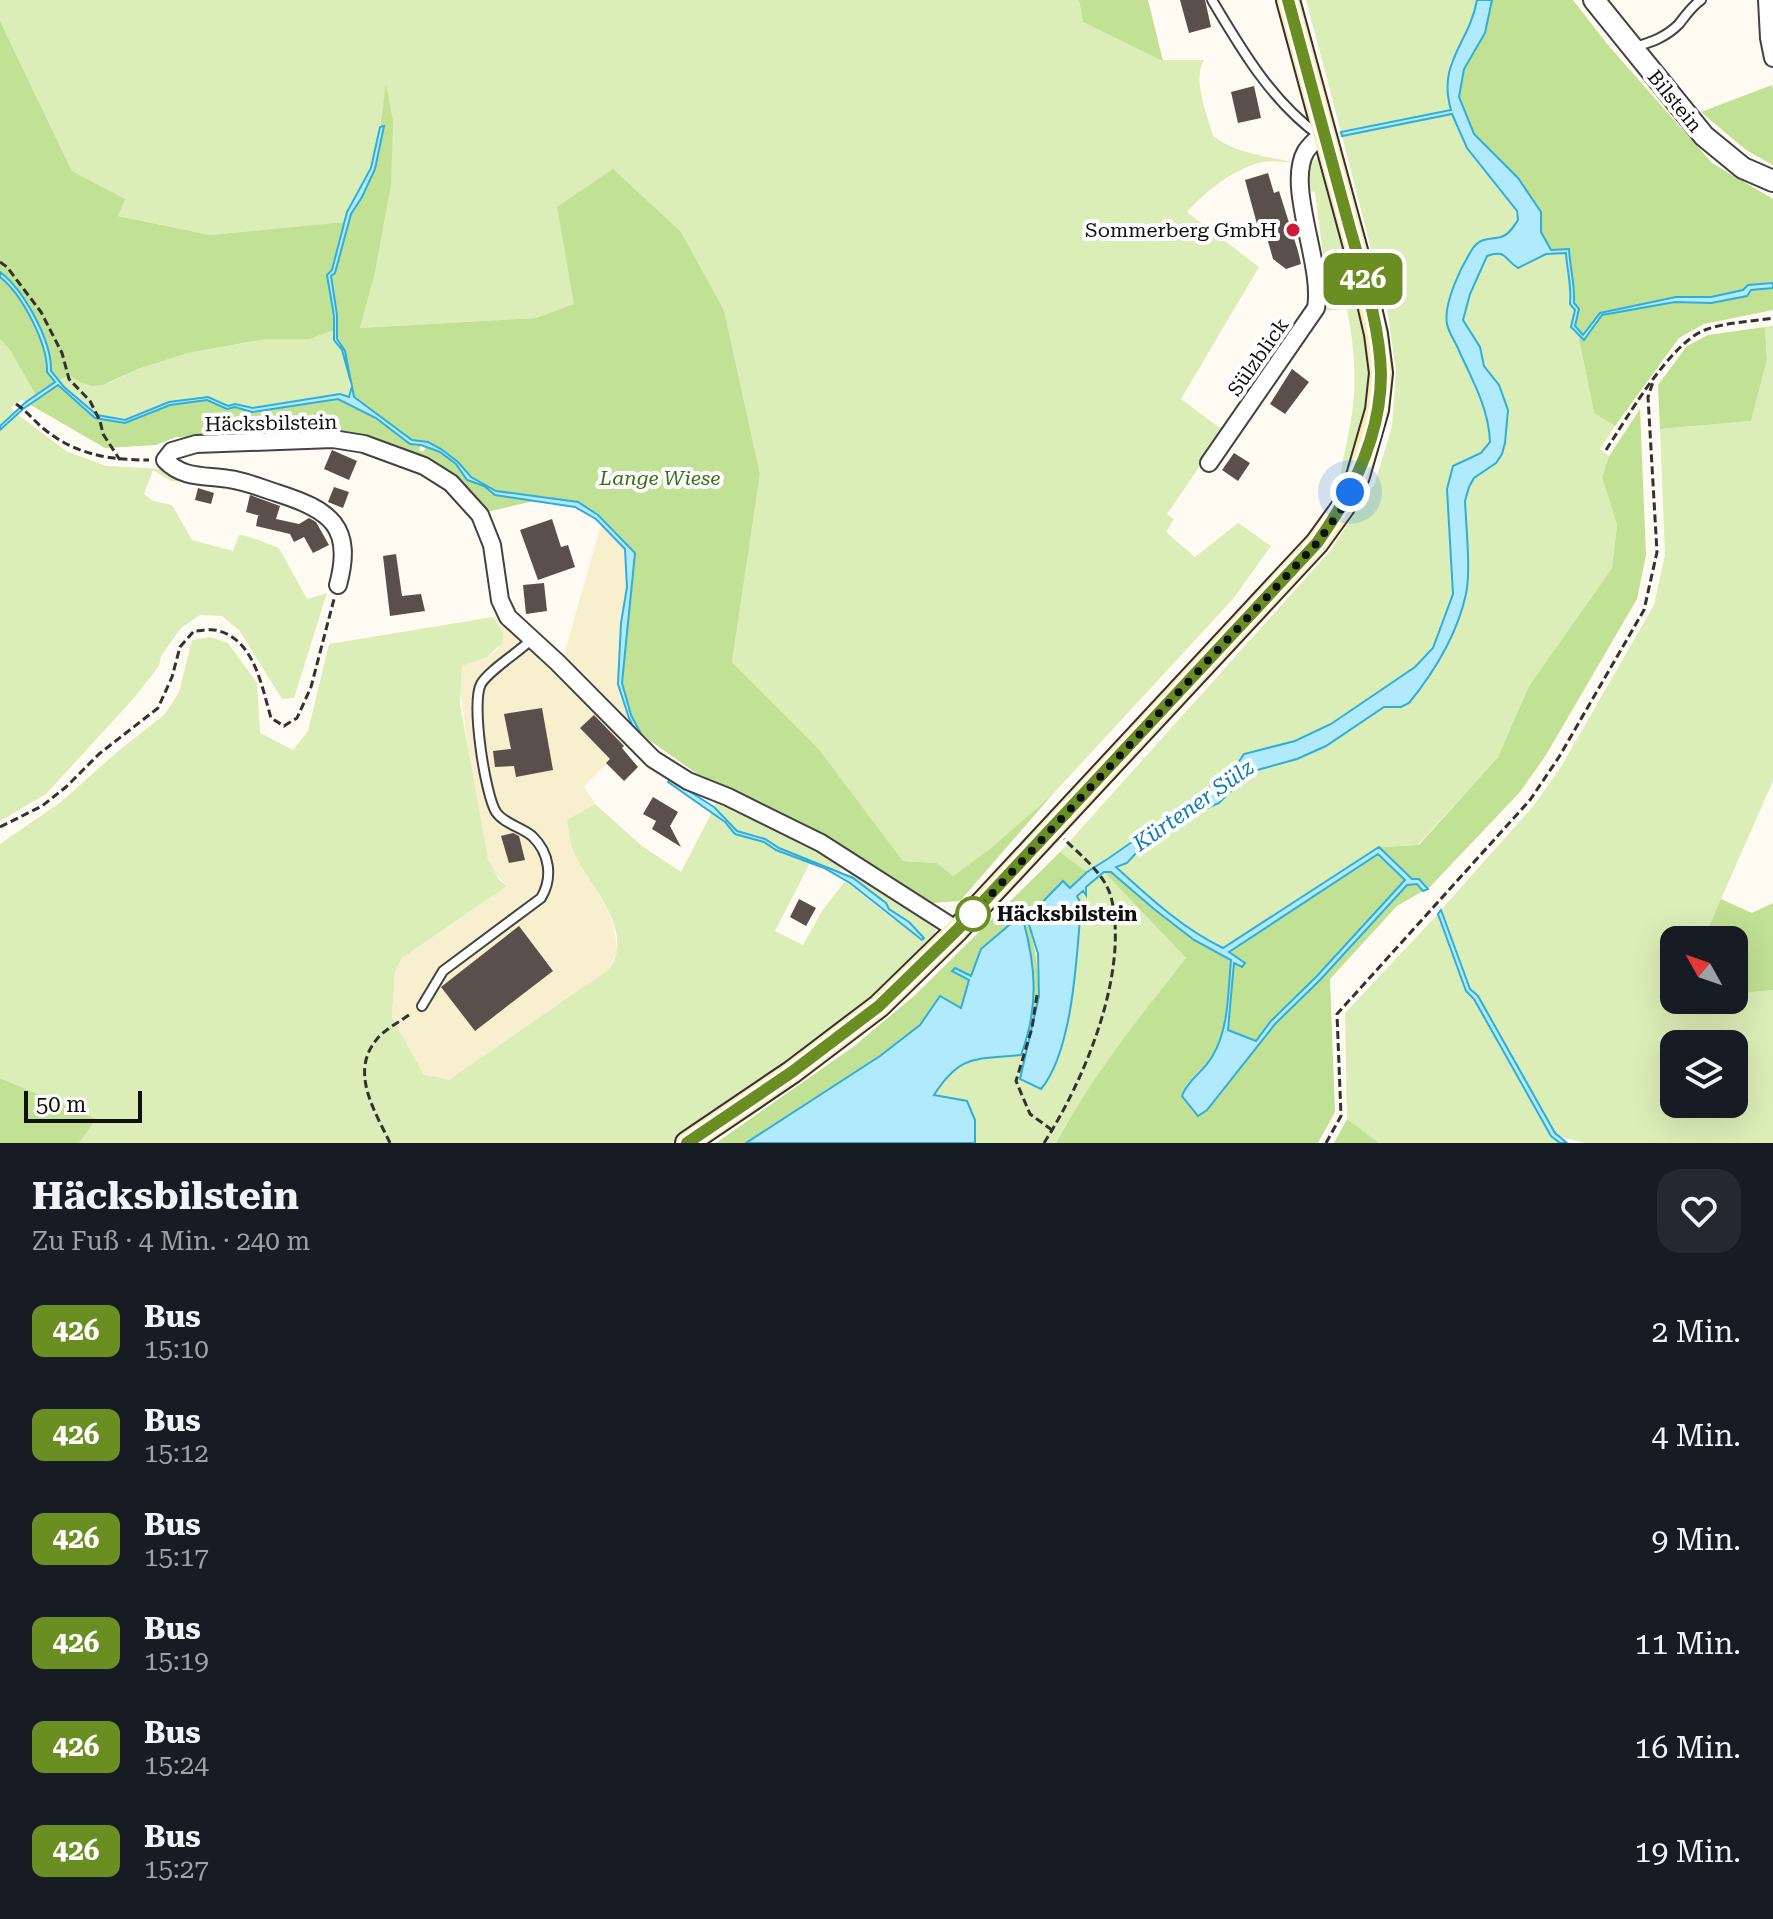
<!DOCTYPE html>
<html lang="de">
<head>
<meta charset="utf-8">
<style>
  body { margin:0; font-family:"Roboto Serif",serif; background:#242831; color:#f1f3f6; height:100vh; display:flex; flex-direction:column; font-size:30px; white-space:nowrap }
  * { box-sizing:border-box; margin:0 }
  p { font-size:26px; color:#9ea1a6 }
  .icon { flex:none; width:44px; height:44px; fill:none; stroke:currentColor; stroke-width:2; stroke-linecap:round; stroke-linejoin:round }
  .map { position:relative; height:1143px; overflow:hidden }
  .sheet { display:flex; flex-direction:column; background:#171b24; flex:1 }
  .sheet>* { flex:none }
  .badge { padding:0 16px; border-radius:12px; font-size:28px; line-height:52px }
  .needle { width:52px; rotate:310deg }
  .controls { position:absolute; left:1660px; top:926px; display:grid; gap:16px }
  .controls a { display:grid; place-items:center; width:88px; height:88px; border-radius:16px; background:#171b24; box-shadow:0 8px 32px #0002; font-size:40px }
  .scale { position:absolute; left:24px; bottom:20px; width:118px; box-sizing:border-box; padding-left:8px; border:4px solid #101010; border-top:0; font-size:22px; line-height:28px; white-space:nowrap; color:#101010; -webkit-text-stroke:6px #fff; paint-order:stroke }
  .you { position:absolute; width:40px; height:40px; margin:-20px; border:6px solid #fff; border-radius:50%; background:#1a73e8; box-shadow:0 0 0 12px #1a73e833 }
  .map>.badge { position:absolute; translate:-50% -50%; box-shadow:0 0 0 4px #fff }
  .round { display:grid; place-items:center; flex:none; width:84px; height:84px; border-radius:24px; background:#242831 }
  .headline { display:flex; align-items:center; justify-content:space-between; height:136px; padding:0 32px }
  h1 { font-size:38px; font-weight:700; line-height:60px }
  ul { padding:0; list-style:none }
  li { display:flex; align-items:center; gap:24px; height:104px; padding:0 32px }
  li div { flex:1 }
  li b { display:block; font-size:30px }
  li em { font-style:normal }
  li .badge { min-width:88px; font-weight:700; text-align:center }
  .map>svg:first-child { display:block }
  .farmland { fill:#f8efcf }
  .green { fill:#dbeeb7; fill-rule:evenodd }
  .forest { fill:#c1e195 }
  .water { fill:#b1eafc; stroke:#31adda; stroke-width:2; fill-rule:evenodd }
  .building { fill:#5a4f4b }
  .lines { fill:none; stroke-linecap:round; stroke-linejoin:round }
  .service-casing { stroke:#434343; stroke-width:12 }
  .minor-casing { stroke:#434343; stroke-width:20 }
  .tertiary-casing { stroke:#434343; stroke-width:24 }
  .secondary-casing { stroke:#323232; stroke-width:26 }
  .path { stroke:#323232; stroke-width:3; stroke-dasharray:8 4; stroke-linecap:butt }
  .service { stroke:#fff; stroke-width:8 }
  .minor { stroke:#fff; stroke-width:16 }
  .tertiary { stroke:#fff; stroke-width:20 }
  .secondary { stroke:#ffebad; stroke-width:22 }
  .line-casing { stroke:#fff; stroke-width:18 }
  .line { stroke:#6b8e23; stroke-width:12 }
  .walk { stroke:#101010; stroke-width:8; stroke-dasharray:0 14.4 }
  .poi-dot { fill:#cf1939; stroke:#fff; stroke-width:3 }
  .stop-dot { fill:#fff; stroke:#6b8e23; stroke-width:4 }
  .labels { text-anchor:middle; stroke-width:8; stroke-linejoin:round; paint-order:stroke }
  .street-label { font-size:20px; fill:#101010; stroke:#fff }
  .poi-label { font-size:20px; fill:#101010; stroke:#fff; text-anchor:end }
  .park-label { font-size:20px; font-style:italic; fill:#366f18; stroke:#fff }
  .stop-label { font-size:20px; font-weight:bold; fill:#101010; stroke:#fff; text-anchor:start }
  .water-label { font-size:22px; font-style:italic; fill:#0b7daf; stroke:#fff }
</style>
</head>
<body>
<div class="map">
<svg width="1773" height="1143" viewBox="0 0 1773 1143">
  <rect width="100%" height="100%" fill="#fffbf2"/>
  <g class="farmland">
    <path d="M601 525 625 549 627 587 621 623 629 718 635 731 563 658Z"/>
    <path d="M498 616 509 632 564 675 629 741 584 786 595 804 567 821 576 857 605 905 613 924 618 951 608 970 448 1081 422 1073 392 1017 395 973 402 958 507 886 492 870 488 859 474 791 460 689 462 666 487 657 498 649 503 633 493 617Z"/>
  </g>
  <g class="green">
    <path d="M0 0H1079L1083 22 1163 60H1204C1192 80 1207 114 1213 136 1235 154 1268 156 1295 163 1285 162 1273 160 1263 162 1234 168 1206 191 1187 212L1259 267 1181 399 1224 431 1167 514 1174 519 1166 532 1195 557 1238 523 1271 546 1233 599 1052 795 991 848 953 876 937 863 903 861 818 748 732 662 760 474 724 310 681 232 557 207 575 304 536 318 360 328 375 273 391 185 387 88 371 168 344 222 210 235 118 216 124 199 72 171 0 21Z"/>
    <path d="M1306 0H1477L1471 24 1449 65 1452 110 1341 132Z"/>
    <path d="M1452 114 1467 148 1512 202 1518 220 1510 232 1502 237 1489 238 1478 242 1451 293 1447 323 1482 405 1489 426 1490 442 1481 453 1453 466 1447 489 1453 594 1433 648 1415 667 1331 724 1295 741 1244 754 1234 769 1218 782 1087 872 1060 852 1330 551 1375 483 1392 426 1396 371 1388 315 1342 136Z"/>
    <path d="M1319 157C1351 269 1401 376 1340 488 1341 460 1348 441 1352 414 1357 377 1354 346 1347 309L1322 311 1326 277 1315 192 1306 190 1308 164Z"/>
    <path d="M1497 252 1518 268 1546 254 1566 253C1567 271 1572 286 1570 304L1575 310 1572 327 1578 334 1594 413 1615 426 1600 449 1609 456 1602 477 1617 525 1612 568 1529 686 1498 757 1418 845 1378 847 1223 948C1181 928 1151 896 1115 867L1127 863 1137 852 1194 814 1219 803 1250 772 1297 759 1326 746 1384 707H1401L1409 703C1435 671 1457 635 1466 594 1471 572 1466 525 1465 501L1469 487 1474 478 1496 463 1505 443 1508 409 1499 385 1484 366 1480 347 1463 320 1470 294 1487 256Z"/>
    <path d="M1773 325V781L1703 940H1674V1000H1734V994L1773 990V1143H1586L1560 1137 1555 1133 1478 996 1470 989 1441 910 1535 804 1562 765 1654 605 1665 555 1660 429 1751 421 1767 360 1765 327ZM1674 1044H1734V1104H1674Z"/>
    <path d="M334 330C334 340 336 341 341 349 349 363 351 383 349 397L253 408 235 404 228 406 208 397 169 402 125 420 97 415 58 381 69 375 109 383 138 369 188 353 266 339H310Z"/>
    <path d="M0 339 10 350 36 395 26 402 21 400 11 408 14 411 0 426Z"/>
    <path d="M17 414 66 451 106 466 162 469 197 482 171 481 153 470 144 494 153 501 172 505 192 540 233 551 239 535C252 536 266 544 279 548L307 599 327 593 294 698 282 699 239 630 222 616 200 615 181 628 161 656 159 666 134 698 46 794 0 821V430Z"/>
    <path d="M493 617 503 633 502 643 487 657 462 666 460 704 488 859 499 880 507 886 402 958 395 972 392 1017 423 1074 449 1080 608 970C637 935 592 888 576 857 570 845 569 833 567 820L595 804 642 846 681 872 712 812 735 834 764 842 776 850 810 863 775 931 803 945 822 911 845 881 893 919 907 926 922 940 924 938 909 922 889 909 886 903 849 877 851 874 936 926 934 944 833 1031 671 1143H79L95 1119 0 1078V844L61 802 117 752 165 714 179 692 192 640 210 637 228 643 257 683 260 733 293 750 308 731 329 644Z"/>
    <path d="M717 802C760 819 800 841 840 865L841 869 839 873 779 848 765 839 737 831 714 807Z"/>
    <path d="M1104 872 1186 958C1139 1017 1092 1076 1056 1143H975V1120L934 1096C961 1054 976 1060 1021 1055L1024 1048 1027 1049 1020 1079 1077 896Z"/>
    <path d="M1438 914 1466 991 1474 999 1551 1136 1560 1143H1379L1347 1119 1345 1013Z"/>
  </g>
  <g class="forest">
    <path d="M1079 0H1148L1163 61 1083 22Z"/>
    <path d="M1492 0H1573L1608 45 1712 163 1773 199V283L1748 285 1743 290 1711 297H1676L1600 312 1584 335 1575 326 1579 309 1573 303C1575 284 1570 268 1569 249L1551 250 1541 232V212L1518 178 1474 134 1459 97 1464 69 1485 33Z"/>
    <path d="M0 21 72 171 125 199 118 216 210 235 344 222 332 270 327 276 334 316V330L310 339H266L188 353 138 369 103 385 93 386 80 382 69 375 58 381 50 371C52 341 24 290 0 272Z"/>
    <path d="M386 85 393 121 391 185 375 273 360 328 536 318 574 304 557 207 613 169 681 232 724 310 760 474 732 662 818 748 903 861 937 863 953 876 991 848 1052 795 960 901 933 903 826 836 764 804 703 778 642 735 631 715 622 683 635 553 599 515 578 502 496 491 471 477 458 462 441 449 428 442 412 440 354 398 345 351 337 339V315L331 276 335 272 351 214 362 197 383 126 380 127Z"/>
    <path d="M1772 85 1773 89V165L1746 150 1701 112Z"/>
    <path d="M0 277C22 293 48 345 47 372L56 382 36 395 10 350 0 339Z"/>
    <path d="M1773 288V310L1704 324 1679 338 1615 426 1594 413 1578 334 1584 340 1602 315 1675 302 1711 303 1751 290Z"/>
    <path d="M1765 327 1767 360 1751 421 1660 429 1658 385 1687 346 1708 335Z"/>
    <path d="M58 385 95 418 125 423 170 405 207 400 227 409 235 407 252 412 338 399 376 418 410 444 421 445 419 450 423 452 426 447 440 452 456 464 467 480 484 486 495 495 534 501 487 512 470 492 439 464 371 439 176 437 156 445 105 448 29 404Z"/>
    <path d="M1640 409 1646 555 1637 599 1546 755 1520 792 1428 889 1419 879 1412 880 1379 847 1419 845 1498 757 1529 686 1612 568 1617 525 1602 477 1609 456Z"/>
    <path d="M1060 852 1087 872 1070 888 1063 881 1027 918C1039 959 1041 986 1034 1029L1030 1028 1034 995 982 949 971 977 955 968 953 971 969 980 960 1009 939 996 920 1025 855 1074 746 1143H716L853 1047 914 996Z"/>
    <path d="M1378 853 1406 880 1317 976 1271 1021 1256 1041 1227 1030 1234 962 1228 952Z"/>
    <path d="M1110 871C1151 905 1185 935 1231 960L1224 1029 1213 1056 1186 1085 1198 1115 1207 1110 1275 1024 1320 980 1407 885 1417 884 1423 891 1397 906 1330 979 1335 1112 1318 1143H1056C1092 1076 1139 1017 1186 958L1104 872Z"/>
    <path d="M1721 899 1752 913 1773 903V990L1734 994V940H1703Z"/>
    <path d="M0 1078 96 1119 79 1143H0Z"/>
    <path d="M1347 1119 1379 1143H1334Z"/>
  </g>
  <g class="water">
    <path d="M1477 0H1492L1485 33 1464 69 1459 97 1474 134 1518 178 1541 212V232L1551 250 1569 249C1570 268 1575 284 1574 303L1579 309 1575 326 1583 335 1600 313 1676 297H1711L1743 290 1748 285 1773 283V288L1751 290 1747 296 1711 303 1675 302 1602 315 1584 340 1571 327 1575 310 1570 304C1572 286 1567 271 1566 253L1546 254 1518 268C1504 259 1506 249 1487 256L1470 294 1463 320 1480 347 1484 366 1499 385 1508 410 1505 443 1502 454 1496 463 1474 478 1469 487 1465 501C1466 525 1471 572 1466 594 1457 635 1435 671 1409 703L1401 707H1384L1326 746 1297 759 1250 772 1219 803 1194 814 1137 852 1127 863 1116 867C1149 897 1182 928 1223 948L1379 847 1412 879H1419L1428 889 1423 891 1417 884 1407 885 1320 980 1275 1024 1207 1110 1198 1116 1182 1096C1188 1079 1205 1071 1213 1055 1229 1028 1228 991 1231 960L1194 940 1154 909 1111 872H1104L1086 887V895L1083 891 1077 896 1081 904C1077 955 1073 1051 1041 1089L1020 1079 1039 996 1038 954 1027 918 1063 881 1070 888 1087 872 1109 858 1218 782 1234 769 1244 754 1295 741 1331 724 1415 667 1433 648 1453 594 1447 489 1453 466 1481 453 1490 442C1489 410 1473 381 1460 353 1457 344 1449 334 1447 324 1443 303 1462 265 1473 248 1481 237 1490 240 1501 237 1509 235 1514 226 1518 220L1517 211 1467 148 1452 114 1342 136 1341 132 1451 110C1437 62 1469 44 1477 0ZM1378 854 1405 880 1317 976 1271 1021 1256 1041 1228 1030 1234 963 1242 967 1245 963 1229 952Z"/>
    <path d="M384 126 375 169 362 197 351 214 335 273 331 276 337 315V339L345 351 354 397 412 440 428 442 441 449 458 462 471 477 496 491 578 502 598 515 635 553 622 683 631 715 641 734 635 731 629 718 618 684 621 623 627 587 625 549 596 519 575 507 495 495 484 486 467 480 456 464 440 452 421 445 410 444 376 418 338 399 252 412 235 407 227 409 207 400 170 405 125 423 95 418 58 385 23 409 0 430V426L26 402 55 382 47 372C48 344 22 294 0 277V272C24 290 52 341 51 371L64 387 97 415 125 420 169 402 208 397 228 406 235 404 253 408 340 394 349 397 352 386 342 350 334 340V316L327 275 332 270 347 212 371 168 380 127Z"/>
    <path d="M670 779 714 807 737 831 765 839 779 848 853 878 886 903 889 909 909 922 924 938 922 940 850 883 824 868 776 850 764 842 735 834 725 822 668 782Z"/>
    <path d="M1441 910 1470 989 1478 996 1555 1133 1567 1143H1560L1551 1136 1474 999 1466 991 1438 914Z"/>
    <path d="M1023 919C1036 967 1039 1007 1021 1055 976 1060 961 1053 934 1095L967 1101 975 1120V1143H746L880 1056 920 1025 940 996 961 1008 969 980 952 971 955 968 971 976 981 949 1014 921Z"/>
  </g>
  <g class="building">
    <path d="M1180 0H1205L1211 27 1189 33Z"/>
    <path d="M1254 86 1261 118 1238 123 1231 92Z"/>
    <path d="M1268 173 1274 193 1279 191 1298 251 1301 264 1286 269 1273 259 1266 234 1260 235 1245 180Z"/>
    <path d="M1292 369 1309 382 1285 414 1270 404Z"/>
    <path d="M332 450 357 461 349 480 324 469Z"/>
    <path d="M1234 453 1250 463 1238 481 1222 470Z"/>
    <path d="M334 487 349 492 343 508 328 502Z"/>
    <path d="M198 488 214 493 211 504 195 500Z"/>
    <path d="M250 495 280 506 276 519 299 524 309 518 316 522 329 545 313 553 304 537 294 542 290 534 256 526 258 516H260L246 512Z"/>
    <path d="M552 519 561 547 568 545 575 567 538 580 520 530Z"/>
    <path d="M396 554 402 596 421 594 425 611 390 616 383 556Z"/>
    <path d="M544 583 547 611 526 614 523 585Z"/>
    <path d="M542 708 553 770 516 777 514 766 495 767 493 751 511 749 504 714Z"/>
    <path d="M594 715 624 746 622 748 638 767 624 781 606 763 610 759 580 728Z"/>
    <path d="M653 797 678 812 670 826 681 847 652 829 656 821 643 814Z"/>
    <path d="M513 833 519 836 525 860 509 863 501 836Z"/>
    <path d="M799 899 816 908 806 926 790 917Z"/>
    <path d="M519 926 553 971 475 1031 441 987Z"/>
  </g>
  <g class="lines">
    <defs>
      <g id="service">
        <path d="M1212 0C1241 49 1272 102 1320 136"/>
        <path d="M1632 48C1651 42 1665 38 1679 24 1686 15 1692 6 1701 0"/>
        <path d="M422 1006 443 971 541 898C553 878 550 853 532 836 522 827 504 824 496 812 485 794 471 703 481 684 488 671 519 652 532 639"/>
      </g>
      <g id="minor">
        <path d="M1767 0 1769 38 1773 58"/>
        <path d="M1209 463 1316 308C1324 265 1285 186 1306 151 1310 145 1318 138 1324 133"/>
        <path d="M338 585C354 526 330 510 277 493 261 488 245 481 229 479 205 475 183 479 165 460L172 451 196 444 333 439 364 444 424 466 451 483 480 515 492 545 500 600 508 617 557 662 653 759 688 781 728 797 821 843 957 930"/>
      </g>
      <path id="tertiary" d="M1594 0 1704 136 1743 168 1773 181"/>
      <path id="secondary" d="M687 1143 792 1072 879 1006 957 930 1317 543 1343 507 1358 476 1377 410 1381 373 1376 334 1360 265 1288 0"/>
    </defs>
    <use href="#service" class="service-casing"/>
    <use href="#minor" class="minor-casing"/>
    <use href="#tertiary" class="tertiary-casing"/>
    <use href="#secondary" class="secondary-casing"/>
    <g class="path">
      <path d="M0 262 7 267 41 312 62 353 69 379 90 401 100 421 103 434 120 460"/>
      <path d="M16 404C27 411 34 421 44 429 76 455 110 460 149 460"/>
      <path d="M1606 450C1627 418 1670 343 1705 330 1725 322 1751 322 1773 318"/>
      <path d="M0 827 42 806 66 787 99 754 158 708 172 677 180 647 194 631C201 631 212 628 219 631 255 641 262 688 271 718L284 726 297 718 311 687 334 599"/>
      <path d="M1037 995 1032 1028 1016 1081 1030 1114 1052 1130"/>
      <path d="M390 1143C375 1111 349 1072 377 1039 385 1029 401 1021 412 1013"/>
      <path d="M1044 1143C1084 1081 1128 976 1112 901 1107 875 1081 856 1064 839"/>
      <path d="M1326 1143 1341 1116 1337 1014 1530 800 1559 757 1644 610 1657 552 1648 397 1653 382"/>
    </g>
    <use href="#service" class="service"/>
    <use href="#minor" class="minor"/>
    <use href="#tertiary" class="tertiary"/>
    <use href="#secondary" class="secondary"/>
  </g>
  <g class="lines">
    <defs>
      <path id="line" d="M687 1143 792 1072 879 1006 957 930 1317 543C1352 494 1381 436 1381 374 1380 325 1362 272 1349 225 1328 150 1309 75 1288 0"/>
    </defs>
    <use href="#line" class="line-casing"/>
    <use href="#line" class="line"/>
    <path class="walk" d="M973 914 1317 543 1343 507 1350 492"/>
  </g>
  <circle class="poi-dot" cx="1293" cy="230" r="8"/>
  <circle class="stop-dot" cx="973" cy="914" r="16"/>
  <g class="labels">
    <g class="street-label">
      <text transform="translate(1675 101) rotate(51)" y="7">Bilstein</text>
      <text transform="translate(1258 357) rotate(-55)" y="7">Sülzblick</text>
      <text transform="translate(271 423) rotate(-1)" y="7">Häcksbilstein</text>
    </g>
    <g class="poi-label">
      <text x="1277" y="237">Sommerberg GmbH</text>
    </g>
    <g class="park-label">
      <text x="660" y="485">Lange Wiese</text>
    </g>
    <g class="stop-label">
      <text x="997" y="921">Häcksbilstein</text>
    </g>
    <g class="water-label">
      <text transform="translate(1193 805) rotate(-35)" y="8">Kürtener Sülz</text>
    </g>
  </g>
</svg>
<div class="controls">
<a><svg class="needle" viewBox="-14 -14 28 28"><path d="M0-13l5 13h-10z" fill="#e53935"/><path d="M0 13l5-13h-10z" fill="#9ea1a6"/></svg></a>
<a><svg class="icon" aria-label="layers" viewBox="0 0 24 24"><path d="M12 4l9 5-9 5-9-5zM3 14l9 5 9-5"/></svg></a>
</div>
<div class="scale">50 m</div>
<div class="you" style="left:1350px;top:492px"></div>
<b class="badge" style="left:1363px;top:279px;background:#6b8e23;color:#fff">426</b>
</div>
<section class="sheet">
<div class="headline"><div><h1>Häcksbilstein</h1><p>Zu Fuß · 4 Min. · 240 m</p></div><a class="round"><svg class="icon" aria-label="heart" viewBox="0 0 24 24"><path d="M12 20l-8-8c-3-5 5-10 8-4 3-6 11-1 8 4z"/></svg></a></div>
<ul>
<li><span class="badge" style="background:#6b8e23;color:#fff">426</span><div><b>Bus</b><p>15:10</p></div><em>2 Min.</em></li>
<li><span class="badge" style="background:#6b8e23;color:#fff">426</span><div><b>Bus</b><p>15:12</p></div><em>4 Min.</em></li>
<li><span class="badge" style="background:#6b8e23;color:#fff">426</span><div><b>Bus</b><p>15:17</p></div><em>9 Min.</em></li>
<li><span class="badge" style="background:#6b8e23;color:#fff">426</span><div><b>Bus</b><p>15:19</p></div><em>11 Min.</em></li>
<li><span class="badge" style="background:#6b8e23;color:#fff">426</span><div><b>Bus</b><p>15:24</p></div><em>16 Min.</em></li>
<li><span class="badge" style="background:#6b8e23;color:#fff">426</span><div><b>Bus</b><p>15:27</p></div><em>19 Min.</em></li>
</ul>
</section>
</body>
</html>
